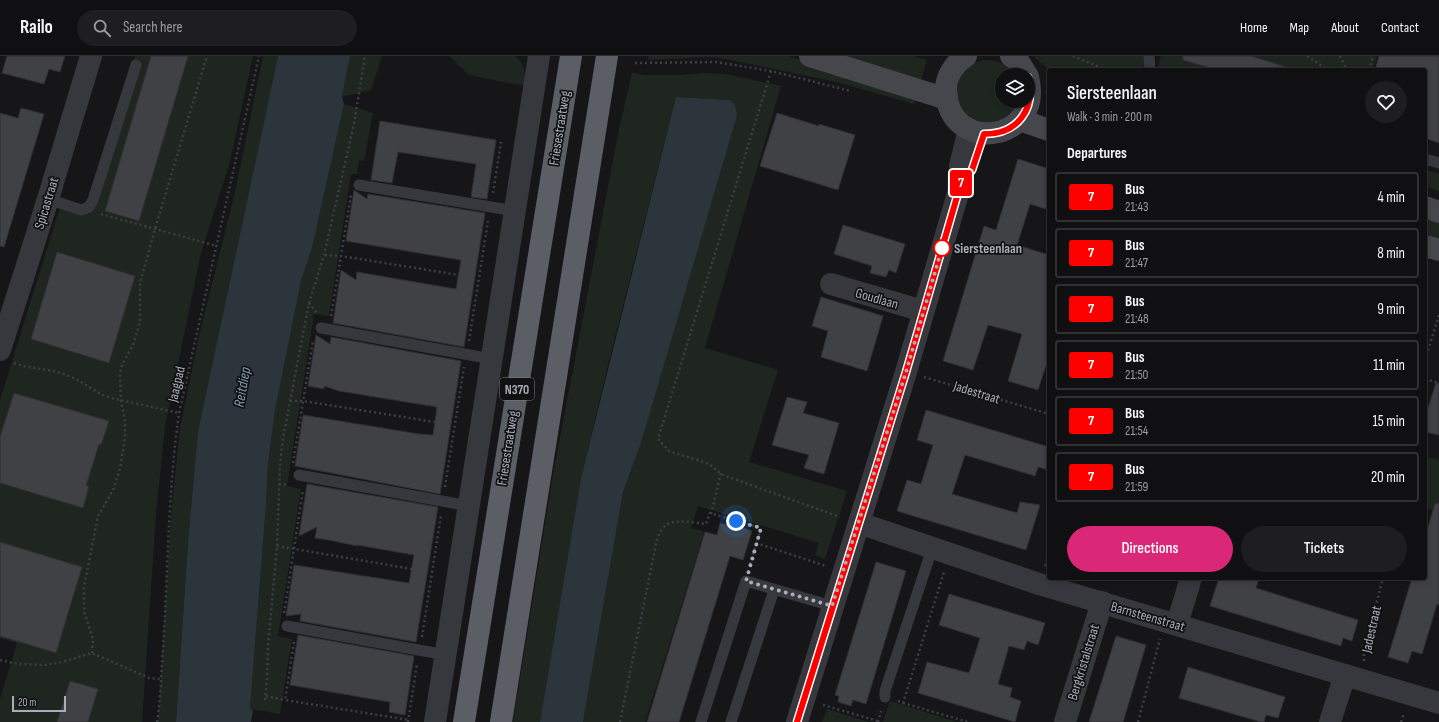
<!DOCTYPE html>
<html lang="en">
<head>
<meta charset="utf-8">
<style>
  body { margin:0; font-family:"Sofia Sans Condensed",sans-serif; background:#1e1e20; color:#f1f3f6; height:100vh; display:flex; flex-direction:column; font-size:15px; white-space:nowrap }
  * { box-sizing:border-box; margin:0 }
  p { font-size:13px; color:#9c9d9f }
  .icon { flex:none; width:22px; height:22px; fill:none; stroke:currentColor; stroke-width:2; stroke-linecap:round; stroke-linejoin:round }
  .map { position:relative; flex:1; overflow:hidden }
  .details { position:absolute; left:1047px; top:12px; width:380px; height:512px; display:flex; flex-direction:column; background:#101012; border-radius:4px; box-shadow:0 2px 6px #0003,0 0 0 1px #303032 }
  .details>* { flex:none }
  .badge { padding:0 8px; border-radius:3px; font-size:14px; line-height:26px }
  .buttons { position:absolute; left:995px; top:12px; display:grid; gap:8px }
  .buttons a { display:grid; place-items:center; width:40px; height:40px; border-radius:50%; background:#101012; box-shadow:0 2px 6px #0003,0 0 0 1px #303032; font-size:20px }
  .scale { position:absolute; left:12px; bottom:10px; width:54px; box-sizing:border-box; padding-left:4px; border:2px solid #a8adb8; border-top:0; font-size:11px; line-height:14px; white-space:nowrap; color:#a8adb8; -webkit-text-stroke:3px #111113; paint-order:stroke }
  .you { position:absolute; width:20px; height:20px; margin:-10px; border:3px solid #fff; border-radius:50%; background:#1a73e8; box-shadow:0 0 0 6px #1a73e833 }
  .map>.badge { position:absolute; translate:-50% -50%; box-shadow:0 0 0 2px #fff }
  h2 { padding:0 20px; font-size:15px; line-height:36px }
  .round { display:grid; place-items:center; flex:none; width:42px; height:42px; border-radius:21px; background:#1e1e20 }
  .overview { display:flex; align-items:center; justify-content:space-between; height:68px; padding:0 20px }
  h1 { font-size:19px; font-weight:600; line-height:30px }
  .action { display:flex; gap:8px; margin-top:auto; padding:8px 20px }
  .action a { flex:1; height:46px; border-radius:24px; background:#db2777; color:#fff; font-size:16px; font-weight:600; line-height:46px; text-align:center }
  .action a+a { background:#1e1e20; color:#f1f3f6 }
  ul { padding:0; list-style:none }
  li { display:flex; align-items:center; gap:12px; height:50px; margin:0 8px 6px; padding:0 12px; border:2px solid #303032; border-radius:4px }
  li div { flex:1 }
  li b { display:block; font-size:15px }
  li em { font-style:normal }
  li .badge { min-width:44px; font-weight:700; text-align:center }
  header { display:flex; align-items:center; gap:24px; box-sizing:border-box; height:56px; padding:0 20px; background:#101012; border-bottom:1px solid #303032 }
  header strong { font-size:19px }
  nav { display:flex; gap:22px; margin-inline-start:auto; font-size:14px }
  .search { width:280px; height:36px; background:#1e1e20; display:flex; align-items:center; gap:10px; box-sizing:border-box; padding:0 14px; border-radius:22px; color:#9c9d9f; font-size:15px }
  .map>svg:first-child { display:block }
  .green { fill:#1e261f }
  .water { fill:#2c353c }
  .building { fill:#404145; stroke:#303034 }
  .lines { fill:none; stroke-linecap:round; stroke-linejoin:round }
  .path { stroke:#3d3f44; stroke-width:2.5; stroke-dasharray:2 3; stroke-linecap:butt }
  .service { stroke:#37383d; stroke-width:11 }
  .minor { stroke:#37383d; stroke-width:22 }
  .tertiary { stroke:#37383d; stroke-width:22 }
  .secondary { stroke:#45474d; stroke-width:22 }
  .trunk { stroke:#5b5e65; stroke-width:22 }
  .line-casing { stroke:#fff; stroke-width:9 }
  .line { stroke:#f00; stroke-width:6 }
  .walk { stroke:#a8adb8; stroke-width:4; stroke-dasharray:0 7.2 }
  .stop-dot { fill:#fff; stroke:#f00; stroke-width:2 }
  .labels { text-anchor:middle; stroke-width:3.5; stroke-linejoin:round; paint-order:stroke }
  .shield { fill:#111113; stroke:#7b7e86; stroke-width:1 }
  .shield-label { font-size:13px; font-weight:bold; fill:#a8adb8 }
  .street-label { font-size:14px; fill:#a8adb8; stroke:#111113 }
  .stop-label { font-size:14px; font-weight:bold; fill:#a8adb8; stroke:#111113; text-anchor:start }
  .water-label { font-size:15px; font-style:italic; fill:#7f9bb3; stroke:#111113 }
</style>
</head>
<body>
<header>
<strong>Railo</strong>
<div class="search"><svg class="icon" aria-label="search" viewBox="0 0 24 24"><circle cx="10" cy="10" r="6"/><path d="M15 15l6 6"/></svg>Search here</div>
<nav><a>Home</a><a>Map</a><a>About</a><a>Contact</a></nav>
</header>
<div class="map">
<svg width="1439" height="666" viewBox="0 0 1439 666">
  <rect width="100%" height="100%" fill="#161618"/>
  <g class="green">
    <path d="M135 0H253L230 106 201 197 165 370 156 458 142 666H0V643L17 587 0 582V344L61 148 91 156Z"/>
    <path d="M263 0H278L198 375 188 486 176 666H158L171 460 180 372 199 280 235 136Z"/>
    <path d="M350 0H382L371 34 342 41Z"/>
    <path d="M449 0H515C525 8 525 17 526 29L513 28 469 19Z"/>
    <path d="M649 0H788L916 41 914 48 836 26 726 3 708 1 648 4Z"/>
    <path d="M833 0H914L927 4 920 28Z"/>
    <path d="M1033 0H1146L1142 14H1049Z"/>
    <path d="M1161 0H1377L1373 14H1157Z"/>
    <path d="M983 4C997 3 1008 8 1016 19H1002V45H1019C1015 55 1006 64 995 66 953 73 941 15 983 4Z"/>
    <path d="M632 17 644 19H680L704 17 726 18 781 30 705 292 778 314 749 406 847 435 825 503 815 499 819 487 698 450 691 472 703 475V480L645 666H583L623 436 641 387 730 44 676 41 608 309 581 422 540 666H513L554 413 619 73Z"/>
    <path d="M344 48 373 57 364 105 359 104 357 118H351L329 260 314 258 287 430 301 433 278 580 292 583 280 658 250 653 266 448 268 408 275 354 301 225 312 192Z"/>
    <path d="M1425 114 1439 118V135L1425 130Z"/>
    <path d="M1425 157 1439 161V187L1425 183Z"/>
    <path d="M1425 400 1439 404V456L1425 452Z"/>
    <path d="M890 645 957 666H883Z"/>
    <path d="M827 653 869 666H822Z"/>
  </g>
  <g class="water">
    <path d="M278 0H350L342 41 344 48 312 192 301 225 275 354 268 408 266 448 250 653 253 654 251 666H176L188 486 198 375Z"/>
    <path d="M676 41 730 44 735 49 737 59 641 387 623 436 583 666H540L581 422Z"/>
  </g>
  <g class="building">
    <path d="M7 0H65L60 16 49 13 44 28 2 17Z"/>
    <path d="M151 0H188L139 165 105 155Z"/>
    <path d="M1183 0H1251L1286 11 1285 14H1217L1183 4Z"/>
    <path d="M1379 0H1439V87L1425 82V14H1375Z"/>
    <path d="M21 52 44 58 4 191 0 190V57L18 62Z"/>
    <path d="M777 57 819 70V68L855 79 838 134 760 110Z"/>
    <path d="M380 65 496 84 487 143 471 141 476 108 398 96 392 127 371 124Z"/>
    <path d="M1018 103 1049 113V154L1030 148 1017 189 1049 199V300L1038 334 1008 325 1022 278 988 269 973 314 943 305 984 170 996 174Z"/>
    <path d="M354 134 367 143 368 138 485 157 464 291 333 267 341 214 356 224 357 216 456 233 461 204 346 185Z"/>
    <path d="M843 169 905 188 896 217 889 214 886 221 870 217 872 210 834 198Z"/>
    <path d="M57 196 135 220 109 307 31 283Z"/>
    <path d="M821 241 883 260 867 315 821 301 828 275 812 270Z"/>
    <path d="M316 279 330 288 331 281 461 305 440 438 295 410 303 359 419 378 433 379 437 351 339 335 324 330V333L308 330Z"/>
    <path d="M1436 327H1439V379L1425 376V361Z"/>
    <path d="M14 337 109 365 101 389 99 388 86 430H89L83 452 0 427V381Z"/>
    <path d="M787 341 807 346 803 357 839 367 824 418 804 412 809 399 772 389Z"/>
    <path d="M926 354 1049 391V414L1038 411 1035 420 965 399 952 438 1017 457 1020 446 1040 449 1026 494 897 455 907 424 921 428 933 389 917 384Z"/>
    <path d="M307 428 438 451 416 586 300 565 301 558 286 560 294 509 409 527 414 499 357 489V490L329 484 315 482 317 471 299 480Z"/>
    <path d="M1435 447 1439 448V549L1437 548 1422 598 1412 595 1408 607 1388 601 1412 522H1425V482Z"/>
    <path d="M720 467 733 471 734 469 752 475 743 504 730 500 679 666H647L705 476 717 479Z"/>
    <path d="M0 486 82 511 56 597 0 580Z"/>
    <path d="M876 506 906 515 866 648 853 644 851 650 838 646 839 640 835 639Z"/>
    <path d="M1219 522H1259L1256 532 1358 564 1352 585 1343 582 1341 590 1210 550Z"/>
    <path d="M949 538 1045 567 1038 589 1027 585 1024 594 1009 590 998 628 1012 632 1010 641 1021 645 1015 666 918 637 927 606 969 617 980 582 939 569Z"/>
    <path d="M298 579 414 600 405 659 389 656 390 646 290 629Z"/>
    <path d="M1116 580 1146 589 1133 633 1123 666H1089Z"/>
    <path d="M1188 611 1285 641 1278 662 1266 659 1264 666H1261L1179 642Z"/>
    <path d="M70 625 98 633 88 666H57Z"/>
  </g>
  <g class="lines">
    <g class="path">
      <path d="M1073 0 1107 14"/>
      <path d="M1307 0 1328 14"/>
      <path d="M1340 0 1347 14"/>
      <path d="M635 7 716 6 771 15 851 35"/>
      <path d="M1369 14 1373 0"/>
      <path d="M771 15 658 383 669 395 709 408 723 419 840 461"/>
      <path d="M493 137 501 86"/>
      <path d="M101 158 217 190"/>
      <path d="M325 199 341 200 459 219"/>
      <path d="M309 247 318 259"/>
      <path d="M331 260 351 139"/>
      <path d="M469 285 488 165"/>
      <path d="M1425 304 1439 259"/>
      <path d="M14 307C32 314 52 312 69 320 84 326 95 337 111 342L179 357"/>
      <path d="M924 321 1049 358"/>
      <path d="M1425 323 1439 327"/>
      <path d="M290 345H303L435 366"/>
      <path d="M1047 357 1049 352"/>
      <path d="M293 407 313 284"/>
      <path d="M279 428 289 429"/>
      <path d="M445 431 464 311"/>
      <path d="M711 458 721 417"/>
      <path d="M756 487 826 510"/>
      <path d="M277 490 412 513"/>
      <path d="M1045 510 1049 497"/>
      <path d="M284 557 303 434"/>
      <path d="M422 581 441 459"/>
      <path d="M294 586 285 644 409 664"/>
      <path d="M92 597 93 583 84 555V531L98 460 113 434 120 413 125 382V365L121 344 120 319 122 309 133 289 140 266V227L155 173 207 0"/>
      <path d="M0 604 18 608 45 609 62 606 92 597 149 622 161 623"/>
      <path d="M1364 605V595L1383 522"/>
      <path d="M266 640 285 644"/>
      <path d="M265 644 267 624 268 590 277 490 280 408 283 382 309 247 324 199 354 68 365 0"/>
      <path d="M898 645 903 647 944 516"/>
      <path d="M903 647 968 666"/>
      <path d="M823 649 878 665"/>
      <path d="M157 666C161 642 161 617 163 593 168 514 168 435 179 357L259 0"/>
      <path d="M408 666 417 608"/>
      <path d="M620 666 657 483C659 478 662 472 666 469 676 462 694 467 706 468L710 457 761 472 749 511"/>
      <path d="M878 666 881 655"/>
      <path d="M1138 666 1160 583"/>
      <path d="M1401 666 1404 657"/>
    </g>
    <g class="service">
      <path d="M1149 0 1150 14"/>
      <path d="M1425 103 1439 107"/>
      <path d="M359 129 515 155"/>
      <path d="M48 143 81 154 89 151 93 144 136 9"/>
      <path d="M321 272 492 303"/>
      <path d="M299 419 469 450"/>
      <path d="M287 570 446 599"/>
      <path d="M885 641V635L932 493"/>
      <path d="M701 666 746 525 832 550"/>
      <path d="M731 666 774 534"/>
    </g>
    <g class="minor">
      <path d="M831 228 923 255"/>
      <path d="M0 294 48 143 91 0"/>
      <path d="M859 467 1039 528 1439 647"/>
      <path d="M1177 568 1191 522"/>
      <path d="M435 666 539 0"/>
      <path d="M1065 666 1102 546"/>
      <path d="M1330 666 1345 619"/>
    </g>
    <path class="tertiary" d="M797 666 906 316 961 127 960 110 969 73"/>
    <g class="secondary">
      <path d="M810 0 947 43"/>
      <path d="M966 0C955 7 946 20 946 33 947 100 1045 87 1028 21"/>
      <path d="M1011 0 1019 6 1027 19"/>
      <path d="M1020 64 1049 74"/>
      <path d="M1425 151 1439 156"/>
      <path d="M1425 190 1439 194"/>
    </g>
    <g class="trunk">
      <path d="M464 666 571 0"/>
      <path d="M501 666 607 0"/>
    </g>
  </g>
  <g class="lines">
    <defs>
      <path id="line" d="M797 666 906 316 961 127 972 114 984 78C1018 78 1036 53 1028 21"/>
    </defs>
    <use href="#line" class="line-casing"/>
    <use href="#line" class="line"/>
    <path class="walk" d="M736 465 761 472 746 525 832 550 906 316 942 192"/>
  </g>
  <circle class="stop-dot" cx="942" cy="192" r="8"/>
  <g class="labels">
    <rect class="shield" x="500" y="322" width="34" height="22" rx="3"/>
    <g class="shield-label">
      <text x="517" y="338">N370</text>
    </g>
    <g class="street-label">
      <text transform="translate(559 72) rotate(-81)" y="5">Friesestraatweg</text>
      <text transform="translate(46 147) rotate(-73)" y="5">Spicastraat</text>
      <text transform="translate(877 242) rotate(16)" y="5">Goudlaan</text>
      <text transform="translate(176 328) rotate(-77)" y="5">Jaagpad</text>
      <text transform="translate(977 336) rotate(17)" y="5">Jadestraat</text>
      <text transform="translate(507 392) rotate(-81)" y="5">Friesestraatweg</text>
      <text transform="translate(1148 560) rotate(16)" y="5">Barnsteenstraat</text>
      <text transform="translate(1371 573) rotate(-77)" y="5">Jadestraat</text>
      <text transform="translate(1083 606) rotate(-73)" y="5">Bergkristalstraat</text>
    </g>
    <g class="stop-label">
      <text x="954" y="197">Siersteenlaan</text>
    </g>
    <g class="water-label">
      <text transform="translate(242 331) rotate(-80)" y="5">Reitdiep</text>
    </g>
  </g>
</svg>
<div class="buttons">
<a><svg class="icon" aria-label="layers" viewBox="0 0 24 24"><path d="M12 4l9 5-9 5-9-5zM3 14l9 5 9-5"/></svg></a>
</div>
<div class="scale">20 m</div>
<div class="you" style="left:736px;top:465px"></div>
<b class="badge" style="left:961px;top:127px;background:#f00;color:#fff">7</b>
<section class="details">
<div class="overview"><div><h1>Siersteenlaan</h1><p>Walk · 3 min · 200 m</p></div><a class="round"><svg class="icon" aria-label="heart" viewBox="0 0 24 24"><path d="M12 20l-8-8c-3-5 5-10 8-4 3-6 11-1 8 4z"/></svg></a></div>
<h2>Departures</h2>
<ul>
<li><span class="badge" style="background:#f00;color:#fff">7</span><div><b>Bus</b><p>21:43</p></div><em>4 min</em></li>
<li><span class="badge" style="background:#f00;color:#fff">7</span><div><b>Bus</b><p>21:47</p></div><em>8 min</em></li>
<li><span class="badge" style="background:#f00;color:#fff">7</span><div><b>Bus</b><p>21:48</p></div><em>9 min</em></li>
<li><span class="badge" style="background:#f00;color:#fff">7</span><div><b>Bus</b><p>21:50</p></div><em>11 min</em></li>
<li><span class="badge" style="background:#f00;color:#fff">7</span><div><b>Bus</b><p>21:54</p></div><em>15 min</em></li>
<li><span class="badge" style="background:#f00;color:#fff">7</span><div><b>Bus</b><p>21:59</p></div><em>20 min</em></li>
</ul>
<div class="action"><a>Directions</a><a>Tickets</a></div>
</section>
</div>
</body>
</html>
